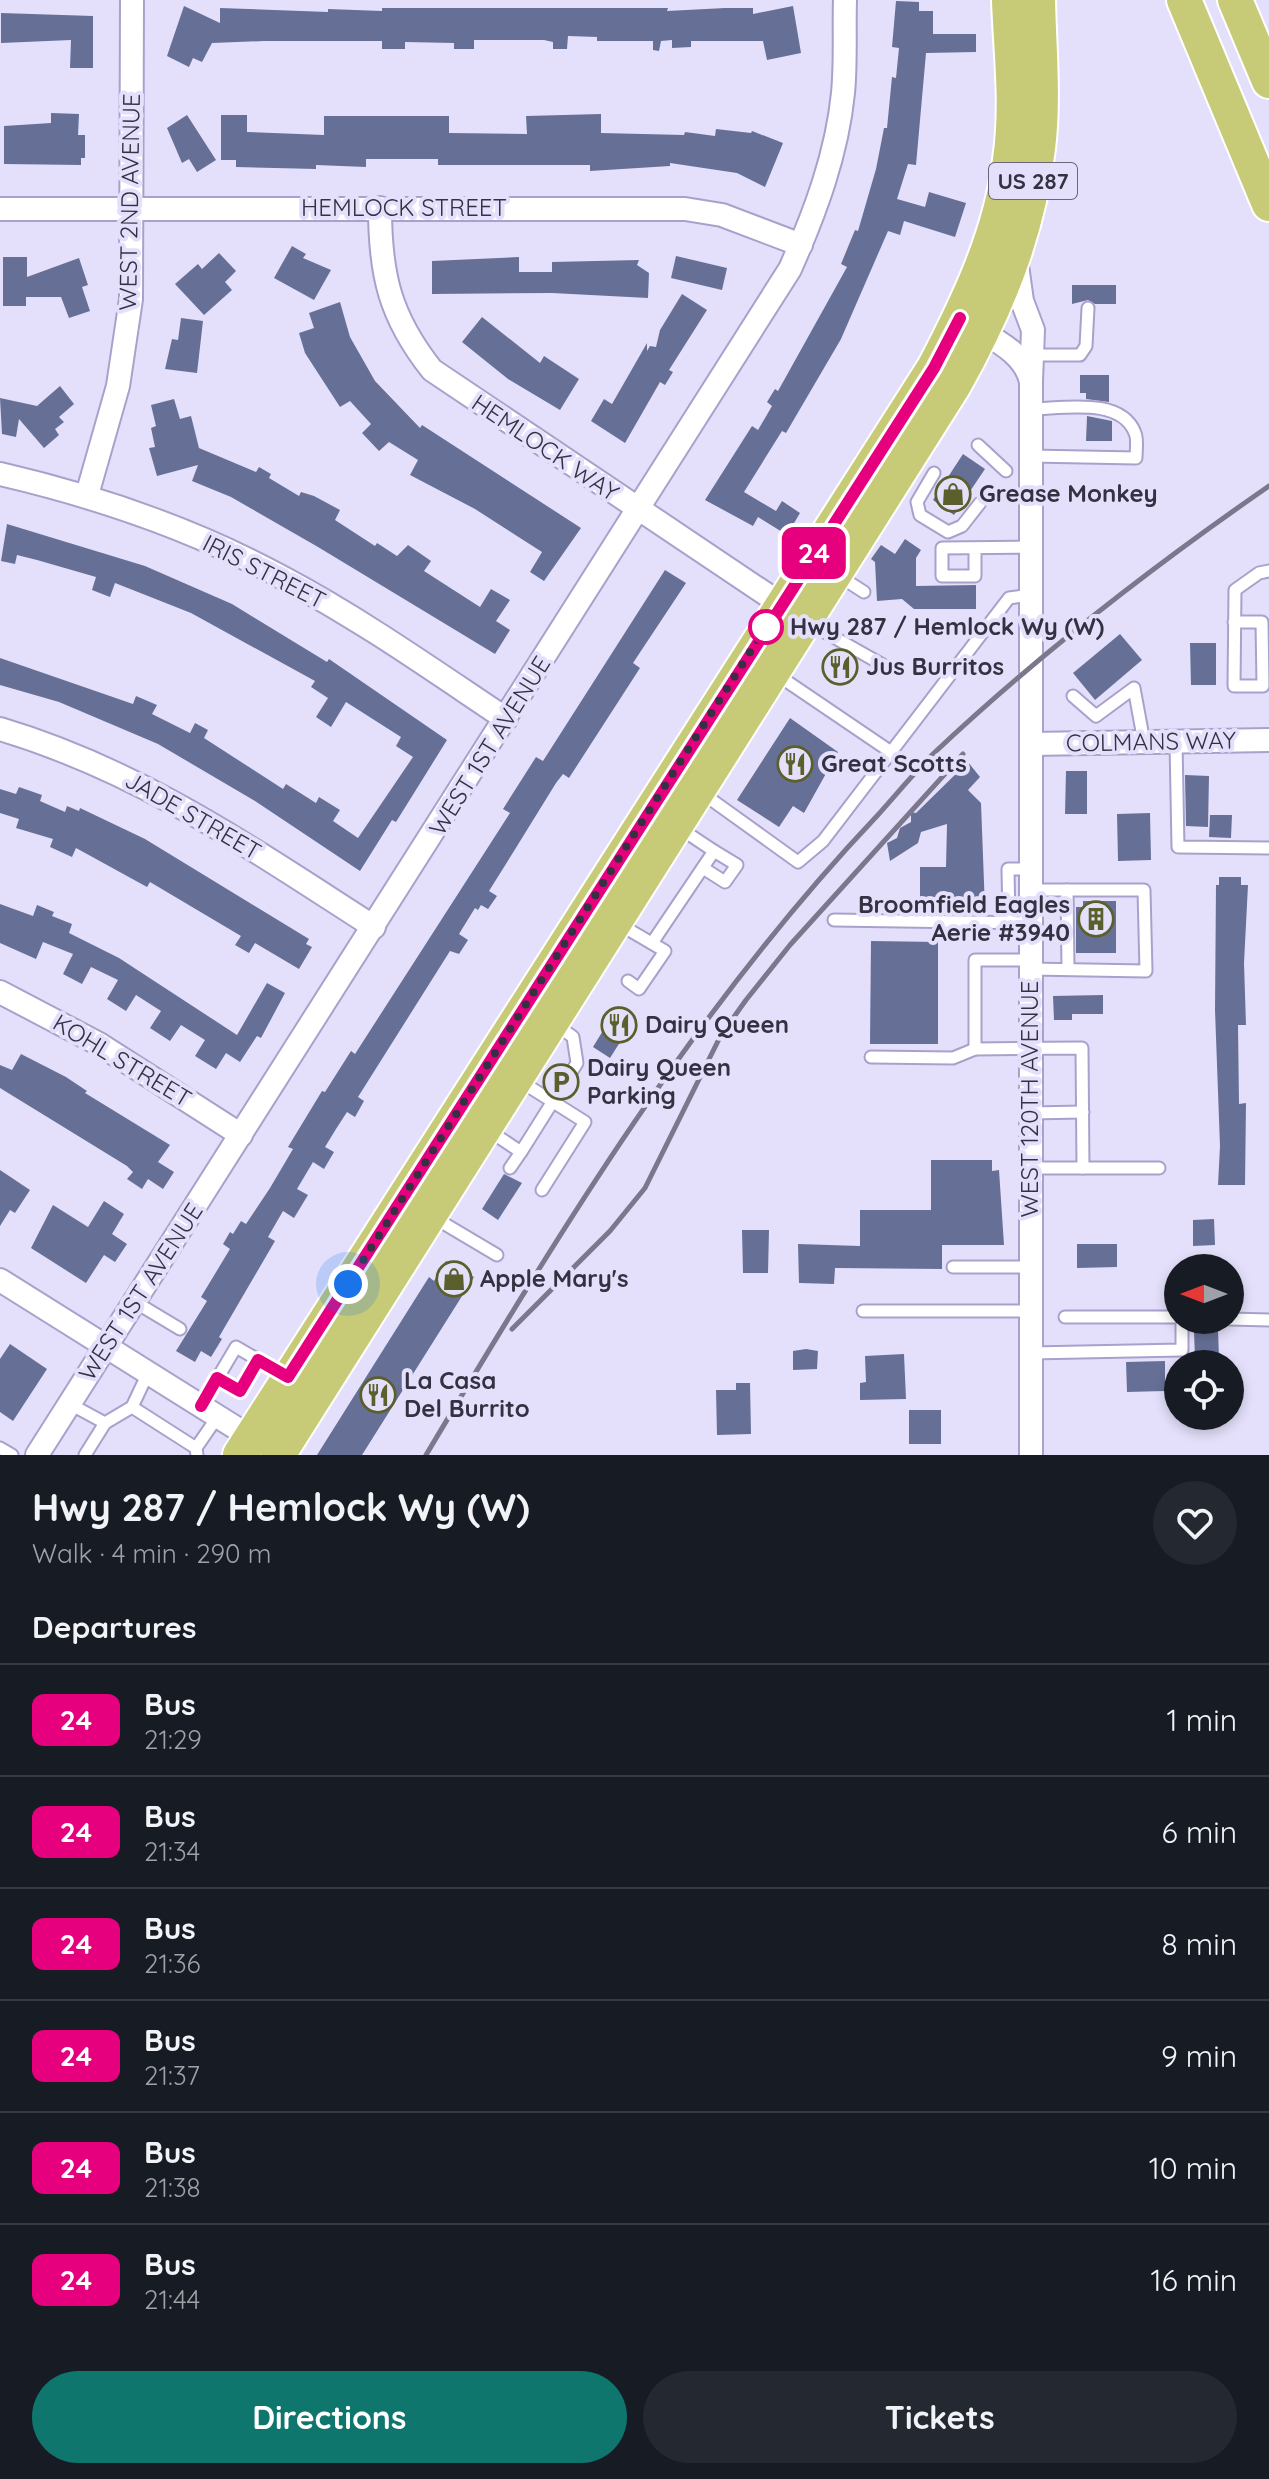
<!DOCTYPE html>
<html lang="en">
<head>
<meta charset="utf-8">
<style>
  body { margin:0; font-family:Quicksand,sans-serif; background:#242831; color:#f1f3f6; height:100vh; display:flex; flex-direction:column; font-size:30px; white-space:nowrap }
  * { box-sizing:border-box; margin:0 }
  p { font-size:26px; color:#9ea1a6 }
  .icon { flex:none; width:44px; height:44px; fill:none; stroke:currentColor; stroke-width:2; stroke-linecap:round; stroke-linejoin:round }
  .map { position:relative; height:1455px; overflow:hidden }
  .drawer { display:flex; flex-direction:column; background:#171b24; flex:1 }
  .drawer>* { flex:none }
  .badge { padding:0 16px; border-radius:12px; font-size:28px; line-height:52px }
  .needle { width:52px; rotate:270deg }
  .buttons { position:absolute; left:1164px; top:1254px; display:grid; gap:16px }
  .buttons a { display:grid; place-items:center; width:80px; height:80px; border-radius:50%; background:#171b24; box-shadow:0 4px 12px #0003; font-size:40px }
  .you { position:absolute; width:40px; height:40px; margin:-20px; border:6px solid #fff; border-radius:50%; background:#1a73e8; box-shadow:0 0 0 12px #1a73e833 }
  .map>.badge { position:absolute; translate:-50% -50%; box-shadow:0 0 0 4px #fff }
  h2 { padding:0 32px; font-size:30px; line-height:72px }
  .round { display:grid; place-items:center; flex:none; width:84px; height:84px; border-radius:42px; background:#242831 }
  .summary { display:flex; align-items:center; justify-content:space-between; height:136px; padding:0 32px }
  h1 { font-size:38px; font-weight:700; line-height:60px }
  .primary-button { display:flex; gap:16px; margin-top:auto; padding:16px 32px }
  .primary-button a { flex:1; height:92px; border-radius:48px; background:#0f766e; color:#fff; font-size:32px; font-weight:700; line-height:92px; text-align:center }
  .primary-button a+a { background:#242831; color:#f1f3f6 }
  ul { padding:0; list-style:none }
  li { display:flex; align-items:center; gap:24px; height:112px; padding:0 32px; border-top:2px solid #363941 }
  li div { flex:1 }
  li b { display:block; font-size:30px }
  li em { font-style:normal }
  li .badge { min-width:88px; font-weight:700; text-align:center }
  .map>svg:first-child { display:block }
  .building { fill:#667096 }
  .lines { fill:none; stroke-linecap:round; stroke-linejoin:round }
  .service-casing { stroke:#a8a1cb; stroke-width:15 }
  .minor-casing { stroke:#a8a1cb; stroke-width:26 }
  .primary-casing { stroke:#fff; stroke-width:38 }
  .service { stroke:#fff; stroke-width:11 }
  .minor { stroke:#fff; stroke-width:22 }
  .primary { stroke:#c7ca76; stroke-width:34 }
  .rail { stroke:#7b778c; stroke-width:5 }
  .line-casing { stroke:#fff; stroke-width:18 }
  .line { stroke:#e6007e; stroke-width:12 }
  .walk { stroke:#343142; stroke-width:8; stroke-dasharray:0 14.4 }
  .stop-dot { fill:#fff; stroke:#e6007e; stroke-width:4 }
  .labels { text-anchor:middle; stroke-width:8; stroke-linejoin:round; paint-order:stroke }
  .shield { fill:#e4e0fb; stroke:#69667a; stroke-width:2 }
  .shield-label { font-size:22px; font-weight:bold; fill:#343142 }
  .street-label { font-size:24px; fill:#343142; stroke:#e4e0fb }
  .poi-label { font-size:24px; font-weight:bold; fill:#343142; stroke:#e4e0fb; text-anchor:start }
  .stop-label { font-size:24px; font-weight:bold; fill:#343142; stroke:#e4e0fb; text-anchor:start }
</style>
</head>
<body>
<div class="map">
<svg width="1269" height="1455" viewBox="0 0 1269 1455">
  <rect width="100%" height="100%" fill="#e4e0fb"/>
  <g class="building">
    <path d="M896 1 919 2V11H933V34H976V52L926 53 916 165 908 164 897 199 925 207 929 192 966 203 955 237 904 221 900 235 888 231 841 339 786 433 782 431 744 492 776 511 782 501 800 513 787 535 758 517 753 526 705 500 752 426 758 430 772 406 767 402 775 389 778 391 847 267 841 264 855 230 858 231 876 169 884 128H887L892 77 896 78 899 48 892 47Z"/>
    <path d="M184 6 220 23V8L328 12V9L382 11V8H668L667 11 725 8H753V14L793 6 801 53 767 60 763 41H691V47L672 48V40L661 41 659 51 653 50V41H597V37L568 36 567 49H553V42L544 40H474V49H454V43L405 42V49H382V41H264L212 43 202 62 193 58 189 67 167 56Z"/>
    <path d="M1 13 93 16V68H70L71 40 1 43Z"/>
    <path d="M51 113 79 114 78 135H85V158H81V165L4 164V126L51 123Z"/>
    <path d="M601 114V133L684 135 685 132 715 136 716 129 751 133 752 131 783 143 765 187 737 173 670 163V166L590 171V165H438V159H366V167L316 165V169L236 167V160H221V115H247V132L324 135V116H449V133L527 134 526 116Z"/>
    <path d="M187 115 216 160 197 172 189 159 182 163 167 128Z"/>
    <path d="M292 246 306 254 303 258 331 270 314 300 274 278Z"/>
    <path d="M219 253 236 271 225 282 232 290 204 315 175 284 198 264 202 269Z"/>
    <path d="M676 256 727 268 722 290 671 278Z"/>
    <path d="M3 257H27V277L79 258 88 285 82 287 90 311 69 318 61 297H26V306H3Z"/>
    <path d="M519 257V272H552V262L639 260 637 265 649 273 648 298 552 293 432 294V261Z"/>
    <path d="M1072 285H1116V304H1095L1088 300 1072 304Z"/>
    <path d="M682 294 707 310 669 370 673 372 665 385 660 382 625 443 591 421 604 399 612 404 647 343V351L650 346 656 347 660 330Z"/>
    <path d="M340 302 350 337 375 381 420 428 422 425 581 528 544 581 530 572 542 552 475 509 410 475 418 460 389 442 379 451 362 433 371 424 350 401 340 407 305 353 299 333 314 328 309 313Z"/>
    <path d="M482 317 540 363 544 356 579 379 560 410 508 379 462 342Z"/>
    <path d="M181 318 203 321 197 373 165 369 172 339 178 340Z"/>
    <path d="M1080 375H1109V402L1086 399V393H1080Z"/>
    <path d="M60 386 74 404 59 417 64 422 55 429 59 435 44 448 19 419 16 437 2 434 0 398 37 406Z"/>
    <path d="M174 399 180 419 191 416 199 448 256 472 259 467 271 474 269 478 299 496 301 492 314 496 340 510 335 520 375 546 377 543 397 556 408 545 431 561 424 571 480 607 491 589 510 600 496 621 510 630 495 654 318 547 231 497 192 481 198 465 157 476 149 448 155 447 151 428 156 426 151 405Z"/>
    <path d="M1087 416 1112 421V441H1086Z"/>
    <path d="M963 454 985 469 954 515 933 500Z"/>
    <path d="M7 524 145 566 232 604 327 662 329 659 447 740 396 822 392 820 360 871 255 801 158 744 59 702 0 685V658L133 704 136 696 157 705 152 714 190 733 195 723 208 730 204 738 283 789 286 784 316 803 319 797 340 810 333 821 358 838 413 757 396 746 401 737 346 702 331 727 316 717 328 698 311 687 315 681 191 613 115 583 110 597 92 590 96 577 37 560 17 555 15 564 1 561Z"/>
    <path d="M905 539 921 550 916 558V586L976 585V609H914L902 599 877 601 875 562 871 559 881 545 895 554Z"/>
    <path d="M665 570 686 583 633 663 640 668 569 778 563 774 556 783 514 851 489 891 497 896 488 909 481 905 478 910 475 908 459 934 468 940 459 954 450 951 358 1097 364 1101 355 1117 347 1112 336 1129 325 1147 334 1152 324 1169 313 1162 297 1189 308 1195 294 1218 283 1211 268 1237 275 1241 219 1337 222 1339 211 1357 201 1351 195 1362 176 1351 207 1301 201 1297 230 1249 223 1244 230 1232 233 1234 241 1221 246 1224 270 1188 293 1149 288 1147 322 1091 325 1092 351 1051 355 1054 510 813 503 809 536 757 543 761Z"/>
    <path d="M1120 634 1142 660 1095 700 1073 673Z"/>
    <path d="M1190 643H1216V685H1191Z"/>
    <path d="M833 653 855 667 846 680 825 666Z"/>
    <path d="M790 718 838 752 804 813 793 806 779 827 737 800Z"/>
    <path d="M968 762 980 777 968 790 981 803 985 909 920 908V867H946L947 824 921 832 918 843 890 861 887 843 897 838 900 828 911 822V812L916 813Z"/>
    <path d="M1066 771H1087V814H1065Z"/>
    <path d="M1185 775 1209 776 1208 827 1186 826Z"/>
    <path d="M19 787 42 795 40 801 65 812 67 806 79 811 80 808 145 839 309 939 306 944 312 947 299 969 255 943 249 953 235 945 241 936 150 882 147 887 76 848 72 857 50 847 53 839 16 828 19 819 0 813V789L16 794Z"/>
    <path d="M1150 813 1151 860 1118 861 1117 814Z"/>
    <path d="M1210 815H1232L1231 838 1209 837Z"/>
    <path d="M1219 877H1241V885H1248L1244 963 1246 1025H1238L1239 1104 1246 1103 1245 1185H1218L1220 1146 1215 1010 1216 885H1219Z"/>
    <path d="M1083 901H1116V953H1076V907H1083Z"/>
    <path d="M0 904 33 916 37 905 54 912 52 916 72 924 69 933 119 958 237 1035 267 983 285 993 261 1038 257 1036 240 1062 226 1053 216 1069 195 1056 205 1040 181 1025 170 1041 150 1028 161 1011 136 995 126 1011 107 999 118 980 91 967 82 984 63 974 73 954 43 942 36 959 0 943Z"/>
    <path d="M871 941 938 942V1044H870Z"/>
    <path d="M1103 995V1014H1072V1020H1054L1053 996Z"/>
    <path d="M618 1006 636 1017 610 1058 593 1047Z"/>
    <path d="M21 1054 66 1077 87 1091 85 1093 170 1145 158 1162 174 1172 163 1189 148 1179 142 1189 127 1179 133 1172 127 1166 0 1088V1065L12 1070Z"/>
    <path d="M931 1160H992V1171L999 1170 1004 1245H942V1269L835 1268 834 1284 799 1283 798 1244 860 1246V1210H931Z"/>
    <path d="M0 1170 30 1190 15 1213 10 1210 0 1226Z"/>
    <path d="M504 1174 522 1183 498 1220 482 1209Z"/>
    <path d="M104 1201 124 1214 112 1234 127 1244 115 1262 104 1255 86 1283 31 1248 53 1205 88 1227Z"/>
    <path d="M1214 1219 1215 1245 1193 1246V1220Z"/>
    <path d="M742 1230H769L768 1273H743Z"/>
    <path d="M1077 1244H1117V1267L1077 1268Z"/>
    <path d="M446 1261 474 1277 362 1455H317L429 1277 434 1281Z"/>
    <path d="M1218 1330 1219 1358 1195 1359 1194 1331Z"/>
    <path d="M10 1344 47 1369 13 1421 0 1412V1359Z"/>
    <path d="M806 1349 818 1351 817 1369 793 1370V1351Z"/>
    <path d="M904 1354 906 1399 860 1400V1383L866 1382 865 1356Z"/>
    <path d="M1165 1361V1391L1127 1392 1126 1362Z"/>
    <path d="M736 1383H750L751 1434 717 1435 716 1390H736Z"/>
    <rect x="909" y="1410" width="32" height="34"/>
  </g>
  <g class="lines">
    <defs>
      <g id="service">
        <path d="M1029 355H1080L1086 346 1088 308"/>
        <path d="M1030 409C1061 409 1121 396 1135 433 1138 439 1136 451 1136 458L1031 456"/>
        <path d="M978 445 1006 471"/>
        <path d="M934 473 917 502 920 515 948 532 962 526 980 503"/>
        <path d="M975 548V576H942V548L1031 547"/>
        <path d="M839 576 864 592"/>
        <path d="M807 622 883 665"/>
        <path d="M1234 622H1262L1263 686H1234L1235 590 1259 573 1269 571"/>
        <path d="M776 674 891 752"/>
        <path d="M1073 696 1096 716 1134 688 1144 742"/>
        <path d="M1176 742 1178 847 1269 848"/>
        <path d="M702 793 798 862 823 841 1009 598 1031 595"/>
        <path d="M703 868 725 882 737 865 714 851"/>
        <path d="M1067 890 1068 969"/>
        <path d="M834 920 1030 923"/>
        <path d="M1009 922 1008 869H1030"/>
        <path d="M619 924 665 951 639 989 628 981"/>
        <path d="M652 943 714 851 678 827"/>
        <path d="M1030 960H975V1049L1082 1048 1083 1168"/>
        <path d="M1030 969 1146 971 1144 890H1030"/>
        <path d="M871 1057 953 1058 975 1049"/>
        <path d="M520 1081 585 1122 542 1190"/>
        <path d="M1030 1113 1083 1112"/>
        <path d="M488 1130 521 1152 577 1063 573 1037 554 1023"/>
        <path d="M510 1168 521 1152"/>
        <path d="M1031 1168H1159"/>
        <path d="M433 1217 497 1255"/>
        <path d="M953 1267H1031"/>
        <path d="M135 1302 180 1329"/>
        <path d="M863 1311H1031"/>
        <path d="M1065 1317H1178"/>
        <path d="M1230 1319 1269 1320"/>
        <path d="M1031 1353 1182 1350V1320"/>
        <path d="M217 1378 240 1391 258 1360"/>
        <path d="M70 1404 105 1423 132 1407 148 1373"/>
        <path d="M201 1406 236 1347 288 1377"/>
        <path d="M132 1407 196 1448 197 1455"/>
        <path d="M0 1448 12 1455"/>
        <path d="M196 1448 218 1416"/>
        <path d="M85 1455 105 1423"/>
      </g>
      <g id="minor">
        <path d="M380 208C380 275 390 317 432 370L791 611"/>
        <path d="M0 209H685L722 215 801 245"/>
        <path d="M1016 258 1022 301 1033 330 1031 381"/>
        <path d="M971 325C995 340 1025 353 1031 382V1455"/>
        <path d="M0 474C99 497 196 530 285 579 362 620 434 671 506 719"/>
        <path d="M87 495 118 386 131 299 132 0"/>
        <path d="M0 729C141 771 252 849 374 927"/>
        <path d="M1032 744 1269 740"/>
        <path d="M0 992 99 1044 241 1135"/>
        <path d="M0 1280 260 1443"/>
        <path d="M37 1455 790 269C815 213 837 154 843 93 846 62 844 31 845 0"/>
      </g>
      <g id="primary">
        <path d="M1184 0 1269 204"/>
        <path d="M1235 0 1269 81"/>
        <path d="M240 1455 934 368C968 303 1001 234 1010 160 1018 106 1011 54 1009 0"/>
        <path d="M278 1455 954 385C996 310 1028 234 1038 148 1044 99 1039 49 1038 0"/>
      </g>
    </defs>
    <use href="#service" class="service-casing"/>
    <use href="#minor" class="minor-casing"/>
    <use href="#primary" class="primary-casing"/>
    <use href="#service" class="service"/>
    <use href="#minor" class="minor"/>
    <use href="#primary" class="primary"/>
    <g class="rail">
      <path d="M512 1329 610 1231 645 1188 721 1035 746 1000 790 945 963 754"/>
      <path d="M426 1455C560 1231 695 1008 876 817 895 796 913 774 933 754 1039 654 1149 569 1269 486"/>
    </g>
  </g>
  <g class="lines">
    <defs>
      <path id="line" d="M201 1406 217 1378 240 1391 258 1360 288 1377 934 368 960 318"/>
    </defs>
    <use href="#line" class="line-casing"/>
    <use href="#line" class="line"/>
    <path class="walk" d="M348 1284 766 627"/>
  </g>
  <defs>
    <symbol id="shop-ring" viewBox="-11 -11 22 22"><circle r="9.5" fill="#e4e0fb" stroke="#5b5f2c" stroke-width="1.5"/><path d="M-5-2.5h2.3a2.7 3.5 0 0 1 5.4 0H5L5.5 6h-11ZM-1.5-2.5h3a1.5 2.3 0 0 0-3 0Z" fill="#5b5f2c"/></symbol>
    <symbol id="restaurant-ring" viewBox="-11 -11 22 22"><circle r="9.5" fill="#e4e0fb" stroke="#5b5f2c" stroke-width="1.5"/><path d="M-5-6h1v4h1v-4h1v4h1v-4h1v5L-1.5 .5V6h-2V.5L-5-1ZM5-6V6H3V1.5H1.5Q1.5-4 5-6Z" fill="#5b5f2c"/></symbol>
    <symbol id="building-ring" viewBox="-11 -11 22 22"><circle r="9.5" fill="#e4e0fb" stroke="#5b5f2c" stroke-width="1.5"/><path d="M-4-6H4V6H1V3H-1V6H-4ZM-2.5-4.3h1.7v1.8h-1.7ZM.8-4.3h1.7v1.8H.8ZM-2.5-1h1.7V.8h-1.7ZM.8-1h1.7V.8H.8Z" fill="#5b5f2c"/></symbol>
    <symbol id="parking-ring" viewBox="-11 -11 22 22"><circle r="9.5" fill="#e4e0fb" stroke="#5b5f2c" stroke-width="1.5"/><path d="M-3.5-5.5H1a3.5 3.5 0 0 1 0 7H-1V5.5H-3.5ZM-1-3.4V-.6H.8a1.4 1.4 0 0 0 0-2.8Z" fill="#5b5f2c"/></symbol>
  </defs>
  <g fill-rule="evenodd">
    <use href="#shop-ring" x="933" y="474" width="40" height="40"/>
    <use href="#restaurant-ring" x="820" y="647" width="40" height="40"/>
    <use href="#restaurant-ring" x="775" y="744" width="40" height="40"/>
    <use href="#building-ring" x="1076" y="899" width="40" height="40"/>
    <use href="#restaurant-ring" x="599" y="1005" width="40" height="40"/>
    <use href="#parking-ring" x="541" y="1062" width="40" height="40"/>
    <use href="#shop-ring" x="434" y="1259" width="40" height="40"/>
    <use href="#restaurant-ring" x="358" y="1375" width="40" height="40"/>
  </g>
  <circle class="stop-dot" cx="766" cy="627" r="16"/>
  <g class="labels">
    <rect class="shield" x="989" y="163" width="88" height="36" rx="6"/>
    <g class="shield-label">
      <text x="1033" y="189">US 287</text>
    </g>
    <g class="street-label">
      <text transform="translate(130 202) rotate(-89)" y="8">WEST 2ND AVENUE</text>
      <text x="404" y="216">HEMLOCK STREET</text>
      <text transform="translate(545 448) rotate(34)" y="8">HEMLOCK WAY</text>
      <text transform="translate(264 572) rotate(27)" y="8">IRIS STREET</text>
      <text transform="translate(1151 742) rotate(-1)" y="8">COLMANS WAY</text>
      <text transform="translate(490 746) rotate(-58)" y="8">WEST 1ST AVENUE</text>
      <text transform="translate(193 816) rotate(30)" y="8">JADE STREET</text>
      <text transform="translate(122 1061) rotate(31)" y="8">KOHL STREET</text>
      <text transform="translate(1030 1099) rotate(-90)" y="8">WEST 120TH AVENUE</text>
      <text transform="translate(141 1292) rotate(-57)" y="8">WEST 1ST AVENUE</text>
    </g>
    <g class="poi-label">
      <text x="979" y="502">Grease Monkey</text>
      <text x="866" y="675">Jus Burritos</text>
      <text x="821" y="772">Great Scotts</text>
      <text x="1070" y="913" text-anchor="end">Broomfield Eagles<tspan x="1070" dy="28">Aerie #3940</tspan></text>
      <text x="645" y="1033">Dairy Queen</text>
      <text x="587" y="1076">Dairy Queen<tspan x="587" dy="28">Parking</tspan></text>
      <text x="480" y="1287">Apple Mary's</text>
      <text x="404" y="1389">La Casa<tspan x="404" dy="28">Del Burrito</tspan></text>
    </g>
    <g class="stop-label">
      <text x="790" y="635">Hwy 287 / Hemlock Wy (W)</text>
    </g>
  </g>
</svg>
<div class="buttons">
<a><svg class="needle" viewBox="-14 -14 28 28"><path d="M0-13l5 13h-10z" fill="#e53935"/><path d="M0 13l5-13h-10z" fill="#9ea1a6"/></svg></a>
<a><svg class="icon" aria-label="locate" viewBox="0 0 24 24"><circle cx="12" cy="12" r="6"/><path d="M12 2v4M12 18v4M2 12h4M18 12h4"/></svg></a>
</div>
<div class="you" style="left:348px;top:1284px"></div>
<b class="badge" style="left:814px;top:553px;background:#e6007e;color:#fff">24</b>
</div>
<section class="drawer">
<div class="summary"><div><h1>Hwy 287 / Hemlock Wy (W)</h1><p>Walk · 4 min · 290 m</p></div><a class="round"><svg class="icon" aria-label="heart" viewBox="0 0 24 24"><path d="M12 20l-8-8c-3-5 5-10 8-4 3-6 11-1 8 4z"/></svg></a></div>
<h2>Departures</h2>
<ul>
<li><span class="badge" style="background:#e6007e;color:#fff">24</span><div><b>Bus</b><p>21:29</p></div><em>1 min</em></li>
<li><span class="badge" style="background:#e6007e;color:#fff">24</span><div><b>Bus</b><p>21:34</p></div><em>6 min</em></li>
<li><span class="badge" style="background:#e6007e;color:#fff">24</span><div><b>Bus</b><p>21:36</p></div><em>8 min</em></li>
<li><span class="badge" style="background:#e6007e;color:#fff">24</span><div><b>Bus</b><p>21:37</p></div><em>9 min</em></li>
<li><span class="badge" style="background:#e6007e;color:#fff">24</span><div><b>Bus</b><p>21:38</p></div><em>10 min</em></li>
<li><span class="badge" style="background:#e6007e;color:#fff">24</span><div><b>Bus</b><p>21:44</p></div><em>16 min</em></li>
</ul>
<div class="primary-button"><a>Directions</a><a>Tickets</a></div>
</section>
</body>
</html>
